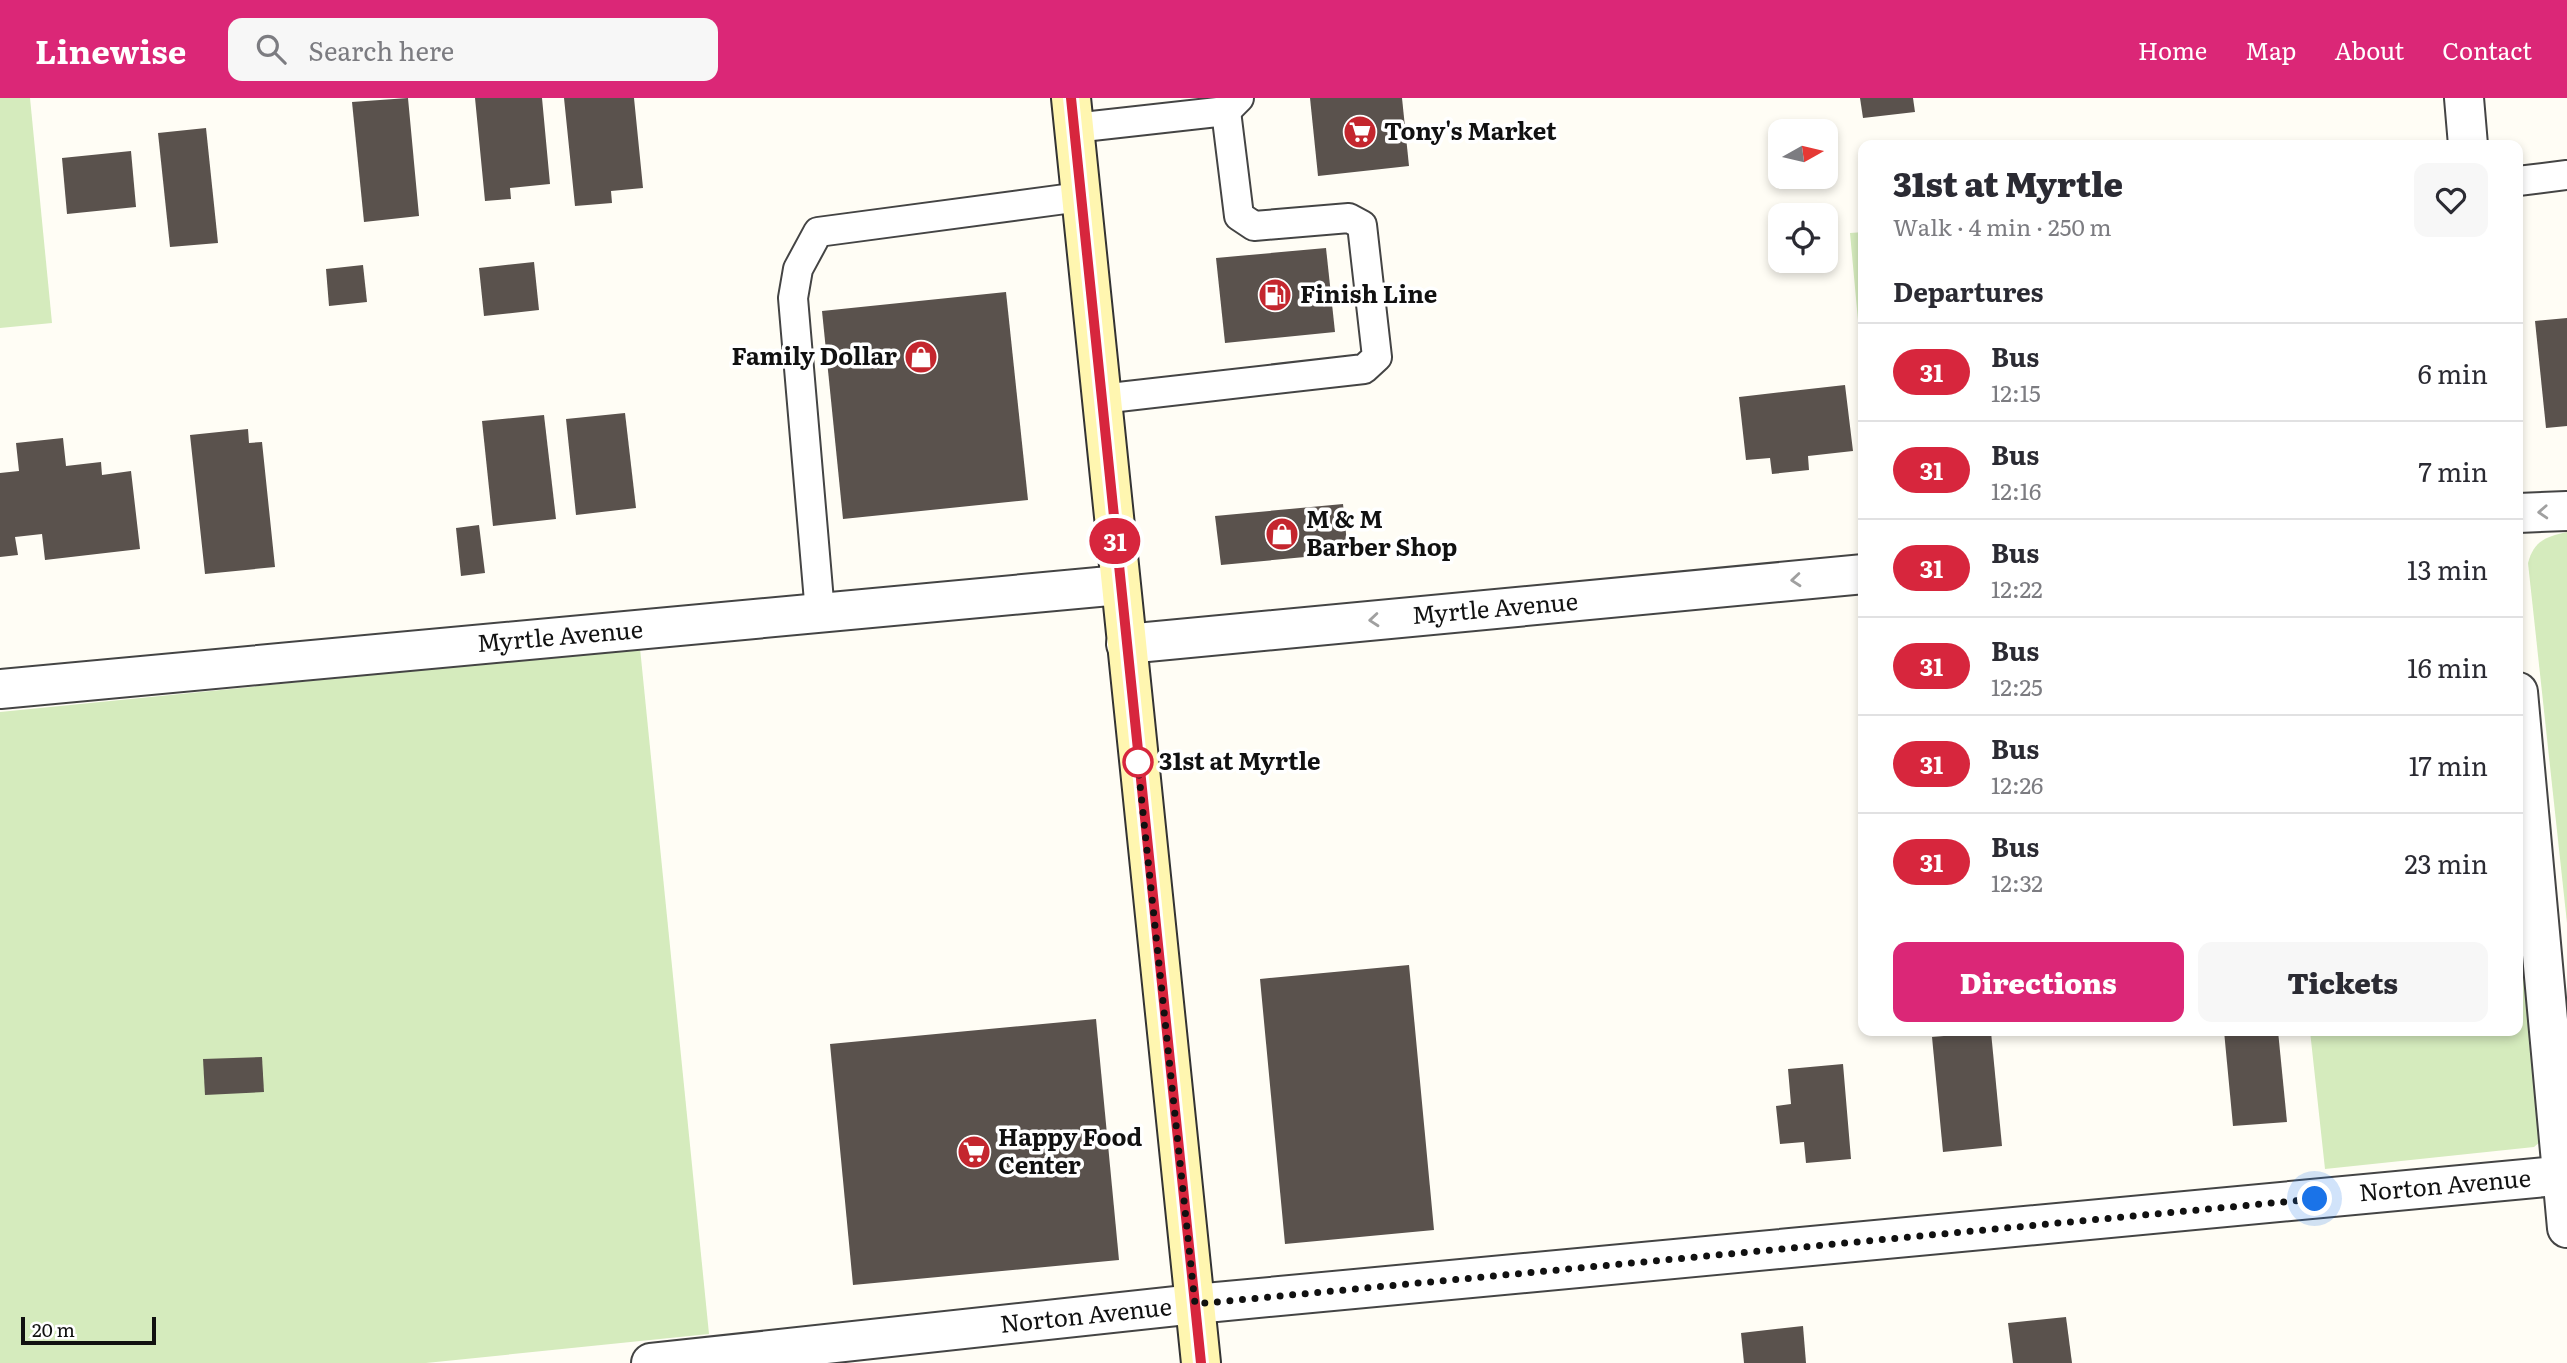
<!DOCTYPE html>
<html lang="en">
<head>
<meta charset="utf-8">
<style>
  body { margin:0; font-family:Literata,serif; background:#f7f7f7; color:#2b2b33; height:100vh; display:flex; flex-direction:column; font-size:26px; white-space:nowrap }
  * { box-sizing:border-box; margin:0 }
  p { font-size:23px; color:#7c7c81 }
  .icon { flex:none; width:38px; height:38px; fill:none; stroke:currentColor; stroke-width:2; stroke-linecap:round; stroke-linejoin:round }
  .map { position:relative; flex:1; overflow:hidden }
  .panel { position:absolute; left:1858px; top:42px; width:665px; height:896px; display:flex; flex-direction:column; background:#fff; border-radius:14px; box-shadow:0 4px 10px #0003 }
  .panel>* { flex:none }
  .badge { padding:0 14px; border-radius:23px; font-size:24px; line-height:46px }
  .needle { width:46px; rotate:82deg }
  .tools { position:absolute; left:1768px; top:21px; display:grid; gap:14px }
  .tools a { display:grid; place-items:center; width:70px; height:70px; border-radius:14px; background:#fff; box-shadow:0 4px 10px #0003; font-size:35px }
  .scale { position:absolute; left:21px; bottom:18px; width:135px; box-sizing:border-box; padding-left:7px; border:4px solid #111; border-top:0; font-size:19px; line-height:24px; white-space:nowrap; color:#111; -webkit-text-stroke:5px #fff; paint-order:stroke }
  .you { position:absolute; width:35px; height:35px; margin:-18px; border:5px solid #fff; border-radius:50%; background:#1a73e8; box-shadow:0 0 0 10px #1a73e833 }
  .map>.badge { position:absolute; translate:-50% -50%; box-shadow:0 0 0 4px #fff }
  h2 { padding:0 35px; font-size:26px; line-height:63px }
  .round { display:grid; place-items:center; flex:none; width:74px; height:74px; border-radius:14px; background:#f7f7f7 }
  .headline { display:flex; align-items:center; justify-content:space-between; height:119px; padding:0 35px }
  h1 { font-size:33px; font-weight:800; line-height:52px }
  .button { display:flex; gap:14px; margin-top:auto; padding:14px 35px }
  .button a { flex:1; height:80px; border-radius:14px; background:#db2777; color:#fff; font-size:28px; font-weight:800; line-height:80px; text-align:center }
  .button a+a { background:#f7f7f7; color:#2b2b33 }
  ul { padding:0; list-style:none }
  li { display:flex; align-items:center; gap:21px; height:98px; padding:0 35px; border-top:2px solid #e1e1e2 }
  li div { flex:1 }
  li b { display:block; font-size:26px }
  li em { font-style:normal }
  li .badge { min-width:77px; font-weight:700; text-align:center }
  header { display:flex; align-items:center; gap:42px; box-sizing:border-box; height:98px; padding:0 35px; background:#db2777; color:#fff }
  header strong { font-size:33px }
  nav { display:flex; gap:38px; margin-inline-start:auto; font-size:24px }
  .search { width:490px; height:63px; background:#f7f7f7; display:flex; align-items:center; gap:18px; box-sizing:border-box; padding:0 24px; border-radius:14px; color:#7c7c81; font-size:26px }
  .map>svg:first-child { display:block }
  .green { fill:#d5ebbd }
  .building { fill:#5a524d }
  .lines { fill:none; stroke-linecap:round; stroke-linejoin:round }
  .service-casing { stroke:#444; stroke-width:32 }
  .minor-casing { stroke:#444; stroke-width:42 }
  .tertiary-casing { stroke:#444; stroke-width:42 }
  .secondary-casing { stroke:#333; stroke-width:42 }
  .service { stroke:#fff; stroke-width:28 }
  .minor { stroke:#fff; stroke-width:38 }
  .tertiary { stroke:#fff; stroke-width:38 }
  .secondary { stroke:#fff6b0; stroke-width:38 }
  .oneway { stroke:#a0a0a0 }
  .line-casing { stroke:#fff; stroke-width:16 }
  .line { stroke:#d7263d; stroke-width:10 }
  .walk { stroke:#111; stroke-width:7; stroke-dasharray:0 12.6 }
  .stop-dot { fill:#fff; stroke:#d7263d; stroke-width:3.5 }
  .labels { text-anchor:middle; stroke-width:7; stroke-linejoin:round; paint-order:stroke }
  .poi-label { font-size:24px; font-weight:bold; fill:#111; stroke:#fff; text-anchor:start }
  .street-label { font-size:24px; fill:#111; stroke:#fff }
  .stop-label { font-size:24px; font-weight:bold; fill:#111; stroke:#fff; text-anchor:start }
</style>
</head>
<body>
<header>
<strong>Linewise</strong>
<div class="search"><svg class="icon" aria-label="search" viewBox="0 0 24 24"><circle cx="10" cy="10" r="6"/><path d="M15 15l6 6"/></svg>Search here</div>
<nav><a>Home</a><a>Map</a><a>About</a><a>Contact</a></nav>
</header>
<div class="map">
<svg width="2567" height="1265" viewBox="0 0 2567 1265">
  <rect width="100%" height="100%" fill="#fffdf5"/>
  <g class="green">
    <path d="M0 0H30L52 225 0 230Z"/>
    <path d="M1864 134V288L1850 135Z"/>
    <path d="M2567 434V825L2528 465C2534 443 2545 439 2567 434Z"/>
    <path d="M640 550 709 1236 426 1265H0V614Z"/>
    <path d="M2518 779 2546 1039 2534 1049 2325 1071 2310 933H2518Z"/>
  </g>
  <g class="building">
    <path d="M408 0 419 118 364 124 352 4Z"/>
    <path d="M475 0H542L550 86 510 90 511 101 485 103Z"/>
    <path d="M564 0H634L643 90 611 93 612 105 575 108Z"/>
    <path d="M1310 0H1402L1409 68 1318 78Z"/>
    <path d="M1860 0H1913L1915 14 1863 20Z"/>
    <path d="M206 30 218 145 170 149 158 35Z"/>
    <path d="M131 53 136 109 67 116 62 60Z"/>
    <path d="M1326 150 1335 234 1225 245 1216 160Z"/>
    <path d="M534 164 539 212 484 218 479 170Z"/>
    <path d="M363 167 367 204 329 208 326 171Z"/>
    <path d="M1006 194 1028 402 843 421 822 213Z"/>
    <path d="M2567 220V328L2546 330 2535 223Z"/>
    <path d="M1845 287 1853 353 1808 358 1809 372 1772 376 1770 360 1746 362 1739 299Z"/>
    <path d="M625 315 636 410 576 417 566 321Z"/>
    <path d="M544 317 556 421 493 428 482 323Z"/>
    <path d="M248 331 249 345 262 344 275 469 205 476 190 337Z"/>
    <path d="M63 340 66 368 101 364 102 377 131 373 140 451 45 462 42 436 15 439 18 457 0 459V375L19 373 16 345Z"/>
    <path d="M1343 406 1348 455 1221 467 1215 418Z"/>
    <path d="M479 427 485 475 461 478 456 430Z"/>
    <path d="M1409 867 1434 1132 1285 1146 1260 881Z"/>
    <path d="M1096 921 1119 1162 853 1187 830 946Z"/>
    <path d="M2224 933H2278L2287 1024 2233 1028Z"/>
    <path d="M1991 934 2002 1048 1943 1054 1932 939Z"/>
    <path d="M262 959 264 994 205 997 203 961Z"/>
    <path d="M1843 966 1851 1061 1806 1065 1804 1044 1780 1046 1776 1008 1791 1006 1788 971Z"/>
    <path d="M2066 1219 2072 1265H2013L2008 1225Z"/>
    <path d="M1803 1228 1806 1265H1744L1741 1235Z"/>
  </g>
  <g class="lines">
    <defs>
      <g id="service">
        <path d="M1074 30 1226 13 1239 0"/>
        <path d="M2518 83 2567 77"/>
        <path d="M1101 301 1364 271 1377 259 1362 127 1349 120 1254 128 1239 118 1226 13"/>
        <path d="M820 515 793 200 798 171 818 134 1080 99"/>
      </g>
      <g id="minor">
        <path d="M2464 0 2468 47"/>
        <path d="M0 591 1120 487"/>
        <path d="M2518 594 2567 1130"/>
        <path d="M651 1265 1195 1206 2567 1077"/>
      </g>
      <g id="tertiary">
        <path d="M2518 415 2567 413"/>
        <path d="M1126 546 1864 476"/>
      </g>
      <path id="secondary" d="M1071 0 1201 1265"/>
    </defs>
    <use href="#service" class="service-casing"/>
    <use href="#minor" class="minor-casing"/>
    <use href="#tertiary" class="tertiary-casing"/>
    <use href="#secondary" class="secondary-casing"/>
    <use href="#service" class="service"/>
    <use href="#minor" class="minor"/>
    <use href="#tertiary" class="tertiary"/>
    <use href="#secondary" class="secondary"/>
  </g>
  <defs><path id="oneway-chevron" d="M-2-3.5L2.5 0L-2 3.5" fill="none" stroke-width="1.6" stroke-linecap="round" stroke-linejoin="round" transform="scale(1.75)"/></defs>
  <g class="oneway">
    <use href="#oneway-chevron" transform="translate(2543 414) rotate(177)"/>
    <use href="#oneway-chevron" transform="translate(1796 482) rotate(175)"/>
    <use href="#oneway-chevron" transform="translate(1374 522) rotate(175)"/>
  </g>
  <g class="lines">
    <defs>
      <path id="line" d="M1071 0 1201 1265"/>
    </defs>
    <use href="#line" class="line-casing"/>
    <use href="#line" class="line"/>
    <path class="walk" d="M1138 664 1137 658 1195 1206 2315 1101"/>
  </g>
  <defs>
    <symbol id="supermarket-disc" viewBox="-11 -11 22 22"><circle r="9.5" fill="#c4262e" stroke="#fff"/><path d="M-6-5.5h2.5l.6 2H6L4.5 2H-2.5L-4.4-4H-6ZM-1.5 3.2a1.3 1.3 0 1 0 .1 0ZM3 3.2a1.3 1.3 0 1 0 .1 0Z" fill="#fff"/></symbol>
    <symbol id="fuel-disc" viewBox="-11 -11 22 22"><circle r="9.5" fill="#c4262e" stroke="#fff"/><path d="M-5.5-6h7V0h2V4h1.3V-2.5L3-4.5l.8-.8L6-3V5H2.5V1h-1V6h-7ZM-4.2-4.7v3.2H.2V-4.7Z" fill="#fff"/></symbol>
    <symbol id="shop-disc" viewBox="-11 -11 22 22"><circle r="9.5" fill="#c4262e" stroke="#fff"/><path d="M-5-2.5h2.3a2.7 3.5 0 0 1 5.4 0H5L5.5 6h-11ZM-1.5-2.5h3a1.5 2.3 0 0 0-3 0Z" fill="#fff"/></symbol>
  </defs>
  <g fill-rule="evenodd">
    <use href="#supermarket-disc" x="1341" y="15" width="38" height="38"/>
    <use href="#fuel-disc" x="1256" y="178" width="38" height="38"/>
    <use href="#shop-disc" x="902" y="240" width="38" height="38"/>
    <use href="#shop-disc" x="1263" y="417" width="38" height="38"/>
    <use href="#supermarket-disc" x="955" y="1035" width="38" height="38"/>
  </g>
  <circle class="stop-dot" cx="1138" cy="664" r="14"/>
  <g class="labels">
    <g class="poi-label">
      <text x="1384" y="42">Tony's Market</text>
      <text x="1300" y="205">Finish Line</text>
      <text x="897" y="267" text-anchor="end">Family Dollar</text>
      <text x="1306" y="430">M &amp; M<tspan x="1306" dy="28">Barber Shop</tspan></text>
      <text x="998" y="1048">Happy Food<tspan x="998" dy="28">Center</tspan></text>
    </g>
    <g class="street-label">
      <text transform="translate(1495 511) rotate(-5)" y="8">Myrtle Avenue</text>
      <text transform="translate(560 539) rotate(-5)" y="8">Myrtle Avenue</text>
      <text transform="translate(2445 1088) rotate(-5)" y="8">Norton Avenue</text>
      <text transform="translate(1086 1218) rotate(-6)" y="8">Norton Avenue</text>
    </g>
    <g class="stop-label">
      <text x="1159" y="672">31st at Myrtle</text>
    </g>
  </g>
</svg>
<div class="tools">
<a><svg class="needle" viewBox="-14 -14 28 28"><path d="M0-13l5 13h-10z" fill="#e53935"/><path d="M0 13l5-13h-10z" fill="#7c7c81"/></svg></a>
<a><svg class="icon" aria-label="locate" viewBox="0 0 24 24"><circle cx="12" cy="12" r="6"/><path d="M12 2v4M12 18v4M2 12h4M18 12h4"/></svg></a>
</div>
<div class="scale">20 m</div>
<div class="you" style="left:2315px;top:1101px"></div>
<b class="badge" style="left:1115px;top:443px;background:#d7263d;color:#fff">31</b>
<section class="panel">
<div class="headline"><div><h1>31st at Myrtle</h1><p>Walk · 4 min · 250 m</p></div><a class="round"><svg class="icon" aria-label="heart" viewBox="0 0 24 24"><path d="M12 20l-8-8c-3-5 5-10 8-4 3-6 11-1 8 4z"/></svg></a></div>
<h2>Departures</h2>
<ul>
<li><span class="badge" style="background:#d7263d;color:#fff">31</span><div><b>Bus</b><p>12:15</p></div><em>6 min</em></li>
<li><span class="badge" style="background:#d7263d;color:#fff">31</span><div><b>Bus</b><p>12:16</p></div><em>7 min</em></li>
<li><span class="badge" style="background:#d7263d;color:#fff">31</span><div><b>Bus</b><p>12:22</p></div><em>13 min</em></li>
<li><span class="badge" style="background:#d7263d;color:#fff">31</span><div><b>Bus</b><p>12:25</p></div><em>16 min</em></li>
<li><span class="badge" style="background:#d7263d;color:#fff">31</span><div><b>Bus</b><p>12:26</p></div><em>17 min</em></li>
<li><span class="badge" style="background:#d7263d;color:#fff">31</span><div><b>Bus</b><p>12:32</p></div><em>23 min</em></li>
</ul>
<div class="button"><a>Directions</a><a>Tickets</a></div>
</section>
</div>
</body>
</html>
